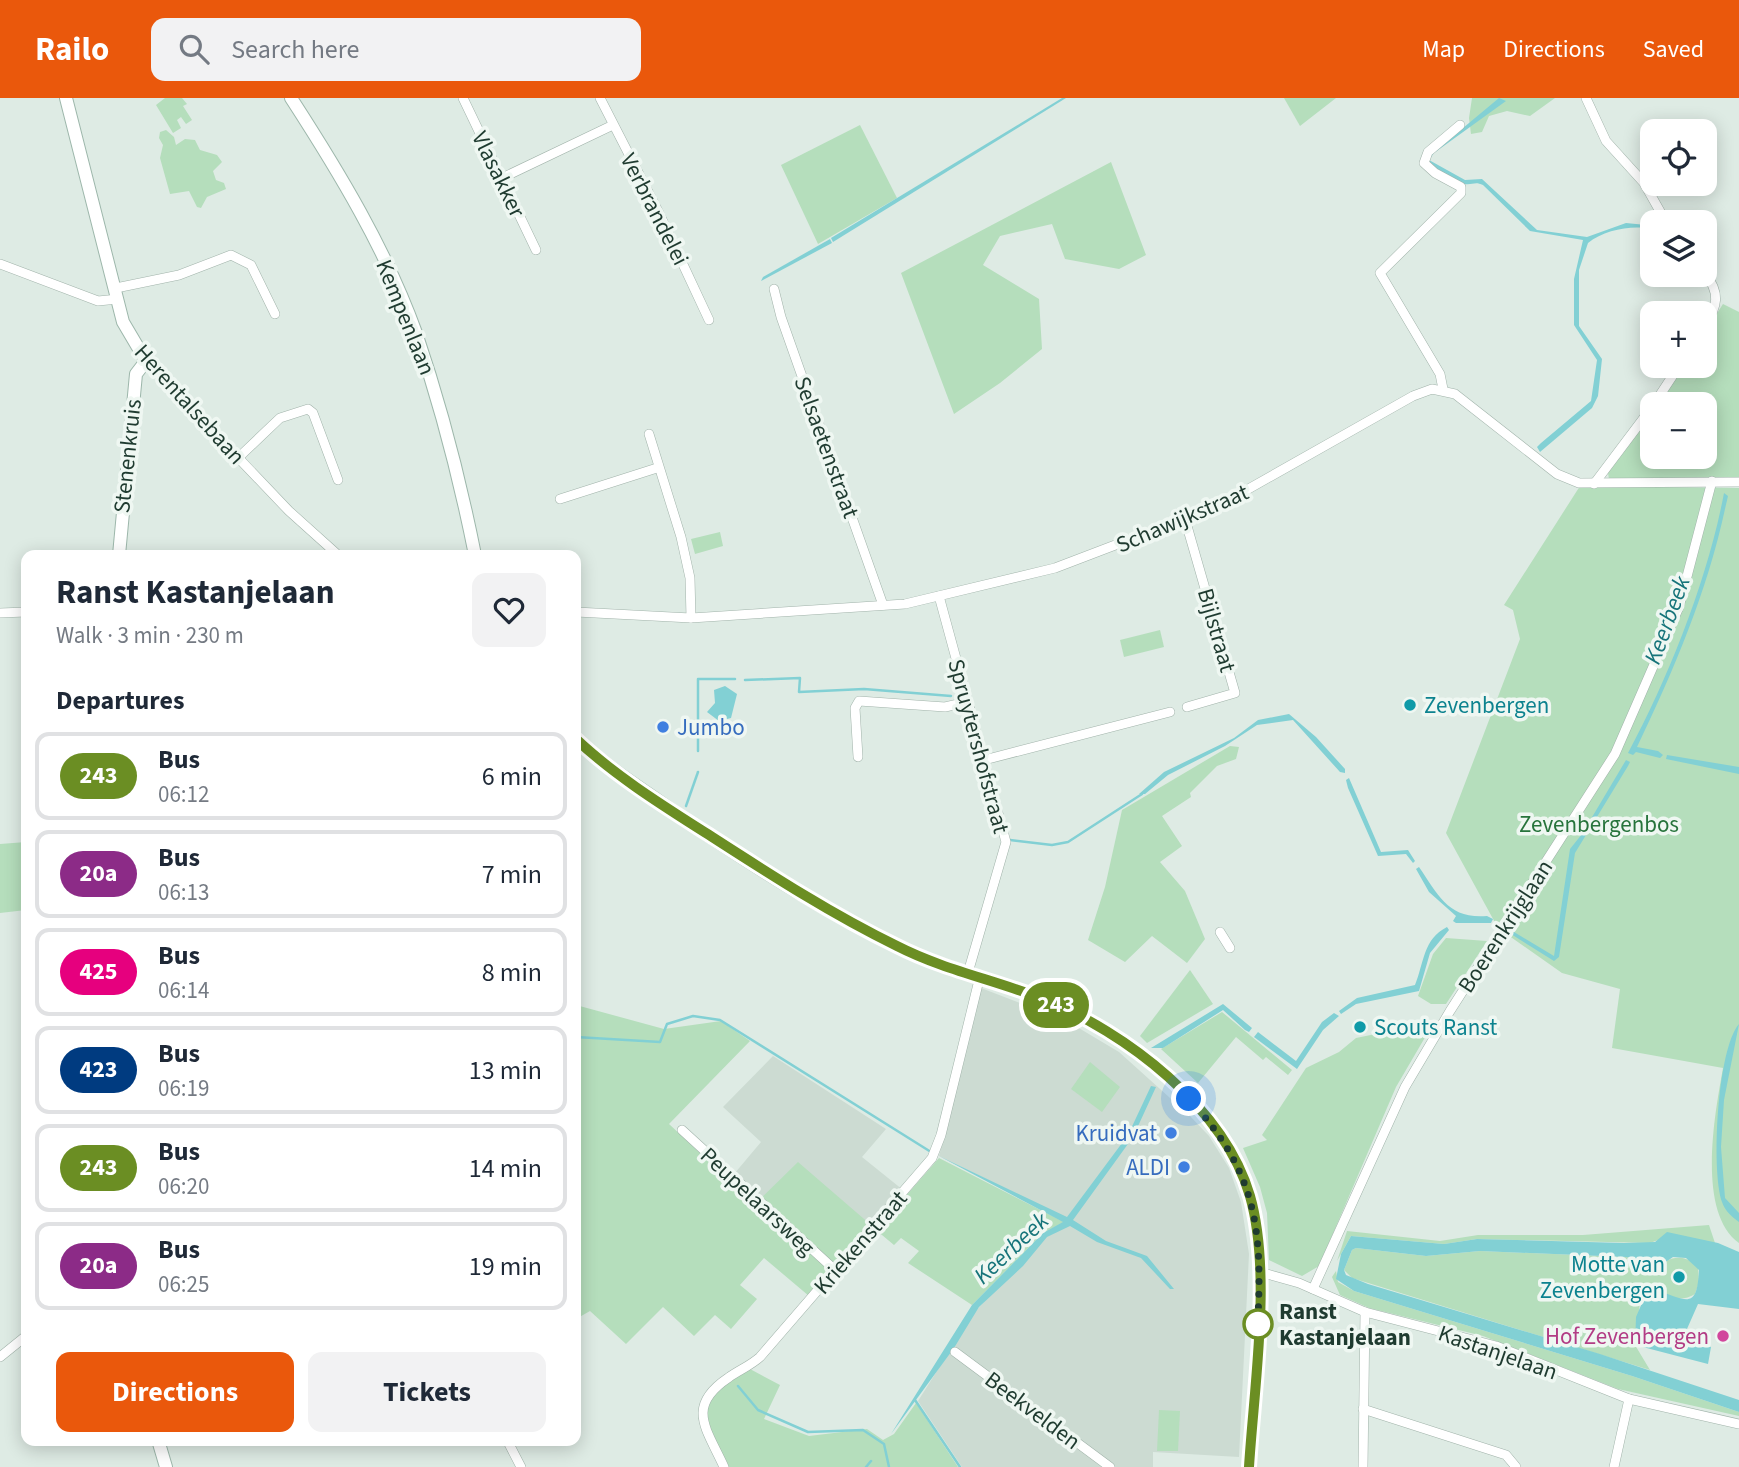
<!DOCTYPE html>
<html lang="en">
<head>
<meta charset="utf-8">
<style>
  body { margin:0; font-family:"Source Sans 3",sans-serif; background:#f2f2f3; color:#1f2937; height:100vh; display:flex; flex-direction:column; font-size:26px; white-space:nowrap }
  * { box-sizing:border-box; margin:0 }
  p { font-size:23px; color:#747a83 }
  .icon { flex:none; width:38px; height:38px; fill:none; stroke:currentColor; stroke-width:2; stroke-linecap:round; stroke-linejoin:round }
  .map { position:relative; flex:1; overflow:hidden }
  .drawer { position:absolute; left:21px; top:452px; width:560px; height:896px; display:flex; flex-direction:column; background:#fff; border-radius:14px; box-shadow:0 4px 18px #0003 }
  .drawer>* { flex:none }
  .badge { padding:0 14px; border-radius:23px; font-size:24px; line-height:46px }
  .tools { position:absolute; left:1640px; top:21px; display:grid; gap:14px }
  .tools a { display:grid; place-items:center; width:77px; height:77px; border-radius:14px; background:#fff; box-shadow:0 4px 18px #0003; font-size:35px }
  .you { position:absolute; width:35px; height:35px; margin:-18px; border:5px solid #fff; border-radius:50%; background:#1a73e8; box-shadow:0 0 0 10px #1a73e833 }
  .map>.badge { position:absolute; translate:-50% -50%; box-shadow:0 0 0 4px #fff }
  h2 { padding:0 35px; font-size:26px; line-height:63px }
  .round { display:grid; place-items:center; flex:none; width:74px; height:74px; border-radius:14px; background:#f2f2f3 }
  .summary { display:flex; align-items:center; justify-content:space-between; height:119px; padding:0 35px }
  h1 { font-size:33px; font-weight:700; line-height:52px }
  .button { display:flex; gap:14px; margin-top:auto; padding:14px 35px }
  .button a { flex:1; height:80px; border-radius:14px; background:#ea580c; color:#fff; font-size:28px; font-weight:700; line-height:80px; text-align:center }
  .button a+a { background:#f2f2f3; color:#1f2937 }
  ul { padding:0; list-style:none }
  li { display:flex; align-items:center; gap:21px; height:88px; margin:0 14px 10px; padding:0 21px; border:4px solid #e0e1e3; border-radius:14px }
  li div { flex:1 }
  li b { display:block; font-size:26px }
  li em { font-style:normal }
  li .badge { min-width:77px; font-weight:700; text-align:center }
  header { display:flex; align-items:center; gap:42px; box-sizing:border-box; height:98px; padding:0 35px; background:#ea580c; color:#fff }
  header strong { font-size:33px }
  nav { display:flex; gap:38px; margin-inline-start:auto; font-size:24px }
  .search { width:490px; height:63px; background:#f2f2f3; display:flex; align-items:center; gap:18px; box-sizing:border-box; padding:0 24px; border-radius:14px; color:#747a83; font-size:26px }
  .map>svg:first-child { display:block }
  .built { fill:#ccdbd2 }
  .green { fill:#b5debc }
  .water { fill:#82d0d4 }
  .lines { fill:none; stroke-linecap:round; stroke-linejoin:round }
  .stream { stroke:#82d0d4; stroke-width:2.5 }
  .street-casing { stroke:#a1b3aa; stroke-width:10 }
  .secondary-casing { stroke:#9db7ab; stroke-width:14 }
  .street { stroke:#fff; stroke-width:9 }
  .secondary { stroke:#fff; stroke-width:12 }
  .line-casing { stroke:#fff; stroke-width:16 }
  .line { stroke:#6b8e23; stroke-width:10 }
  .walk { stroke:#1f3b30; stroke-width:7; stroke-dasharray:0 12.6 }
  .culture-dot { fill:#0f9aa8; stroke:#eff7f2; stroke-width:2.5 }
  .shop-dot { fill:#3f7fe0; stroke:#eff7f2; stroke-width:2.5 }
  .stop-dot { fill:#fff; stroke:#6b8e23; stroke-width:3.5 }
  .hotel-dot { fill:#d1479c; stroke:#eff7f2; stroke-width:2.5 }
  .labels { text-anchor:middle; stroke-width:7; stroke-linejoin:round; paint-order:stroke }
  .street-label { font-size:23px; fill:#1f3b30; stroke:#eff7f2 }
  .culture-label { font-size:23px; fill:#0d838f; stroke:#eff7f2; text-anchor:start }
  .shop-label { font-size:23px; fill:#366cbe; stroke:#eff7f2; text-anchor:end }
  .park-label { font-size:23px; fill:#27743c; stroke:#eff7f2 }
  .stop-label { font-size:23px; font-weight:bold; fill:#1f3b30; stroke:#eff7f2; text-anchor:start }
  .hotel-label { font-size:23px; fill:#b23c85; stroke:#eff7f2; text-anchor:end }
  .water-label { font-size:24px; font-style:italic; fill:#16747a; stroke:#eff7f2 }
</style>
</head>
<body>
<header>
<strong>Railo</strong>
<div class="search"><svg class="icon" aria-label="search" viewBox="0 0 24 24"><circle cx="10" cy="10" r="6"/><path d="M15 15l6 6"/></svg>Search here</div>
<nav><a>Map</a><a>Directions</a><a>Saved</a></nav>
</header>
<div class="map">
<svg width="1739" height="1369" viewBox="0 0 1739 1369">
  <rect width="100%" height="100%" fill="#deebe4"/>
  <g class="built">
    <path d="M981 890 1067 923 1119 954 1190 1018 1209 1038 1229 1070 1241 1104 1249 1156 1239 1359 1153 1354V1369H962L918 1303 973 1216 1062 1118 939 1058Z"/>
    <path d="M773 958 886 1031 862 1059 903 1092 874 1129 759 1103 755 1106 729 1082 761 1044 723 1009Z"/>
  </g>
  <g class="green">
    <path d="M165 0H182L187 6 183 8 192 22 186 26 181 19 177 22 181 30 173 35 156 7Z"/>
    <path d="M1284 0H1336L1300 28Z"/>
    <path d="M1472 0H1555L1530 18 1507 13 1489 18 1482 34 1471 36 1469 20Z"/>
    <path d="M860 27 897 100 818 146 781 67Z"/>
    <path d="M166 32 174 39 176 47 185 41 195 42 200 52 217 57 222 64 213 73 216 82 224 85 226 91 207 99 201 110 197 109 189 93 170 96 160 60 163 47 159 40 160 34Z"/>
    <path d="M1111 64 1146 157 1119 171 1065 161 1052 126 1000 138 983 167 1039 201 1042 251 1000 285 954 316 901 175Z"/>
    <path d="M1723 206 1739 214V379L1609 381 1608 375 1652 313V359H1704V306H1657L1682 268H1704L1705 234Z"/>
    <path d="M1580 388 1739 390V1145C1696 1114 1715 1015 1723 970L1612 950 1620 891 1562 875 1498 830 1446 735 1520 541 1513 512 1504 507Z"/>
    <path d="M720 434 723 448 695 456 691 441Z"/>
    <path d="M1160 532 1164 549 1124 559 1120 542Z"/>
    <path d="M1230 648 1239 649 1236 661 1217 668 1190 695 1191 699 1162 718 1182 748 1160 764 1185 793 1205 841 1187 865 1152 838 1125 864 1088 842 1105 789 1122 712Z"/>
    <path d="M26 744V812L0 815V746Z"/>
    <path d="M1446 840 1487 843 1446 906H1431L1418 898 1433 856Z"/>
    <path d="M1190 872 1213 906 1147 945 1140 938Z"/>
    <path d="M576 907 664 931 721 923 750 943 669 1026 755 1106 798 1064 871 1127 809 1198 764 1160 740 1187 757 1201 731 1231 715 1217 694 1238 663 1209 626 1246 590 1213 576 1221Z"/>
    <path d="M1222 914 1292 972 1288 977 1266 959 1263 962 1236 939 1198 985 1161 951Z"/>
    <path d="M1434 924 1396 989 1319 1168 1302 1178 1269 1162 1267 1115 1260 1089 1243 1050 1267 1042 1262 1037 1306 970 1339 954 1356 940Z"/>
    <path d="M1090 964 1120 989 1102 1014 1071 991Z"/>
    <path d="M939 1060 1064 1124 1043 1135 972 1207 908 1165 919 1153 901 1140 894 1147 876 1132Z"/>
    <path d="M1709 1127 1715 1145 1672 1137 1650 1145 1477 1141 1444 1146 1351 1138 1337 1163 1347 1133 1440 1143 1478 1137H1583Z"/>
    <path d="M1356 1150 1426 1158 1480 1153 1626 1159 1636 1161 1655 1172C1668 1158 1683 1155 1698 1168L1699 1184 1695 1196C1681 1205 1667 1198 1652 1194L1640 1204 1635 1247 1650 1272 1352 1180 1344 1172 1352 1152Z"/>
    <path d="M1336 1173 1338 1184 1354 1193 1632 1278 1739 1314V1318L1618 1291 1483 1238 1369 1210 1340 1197 1332 1179Z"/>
    <path d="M750 1271 780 1287 764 1321 809 1338 867 1331 883 1342 894 1336 916 1305 958 1369H726L705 1319V1307L718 1291Z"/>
    <path d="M1159 1312 1180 1313 1178 1353H1157Z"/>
  </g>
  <g class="water">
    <path d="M1062 0H1066L833 144 831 140Z"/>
    <path d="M1499 0 1506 3 1434 55 1429 62 1465 82 1482 81 1537 132 1587 139 1626 125 1646 127 1645 130C1627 128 1603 133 1588 145L1579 172V228L1602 261 1598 298 1592 310 1540 354 1537 349 1541 345 1591 303 1597 262 1574 227V181L1583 142 1530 133 1483 87C1475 83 1473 87 1465 86 1451 85 1432 71 1427 60Z"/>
    <path d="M830 141 832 145 761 183 763 179Z"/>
    <path d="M1724 395 1728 398 1725 411C1707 494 1674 572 1637 649L1658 653 1663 657 1660 660 1636 654 1633 657 1628 655C1669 579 1708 480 1724 395Z"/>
    <path d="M725 588 737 596 731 620 719 623 707 614 715 605 714 592Z"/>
    <path d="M1289 616 1316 639 1345 671V675L1340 674 1293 622 1257 627 1225 648 1168 677 1145 696H1139L1164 674 1234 640 1258 622Z"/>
    <path d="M1667 657 1739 669V676L1666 661Z"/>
    <path d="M1626 662 1630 664 1628 668 1575 755 1559 859 1554 863 1511 836 1514 834 1554 858 1570 751 1582 736Z"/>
    <path d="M1349 680 1381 754 1408 752 1415 763 1413 765 1406 756 1378 758 1348 690 1346 682Z"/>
    <path d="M1419 769C1439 798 1448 821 1487 818L1493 821 1491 825H1456L1453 823 1456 818 1429 794 1416 771Z"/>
    <path d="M1447 829 1449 832 1430 855 1419 893 1356 906 1341 916 1339 913 1357 900 1415 887C1424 865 1423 841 1447 829Z"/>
    <path d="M1223 906 1252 930 1249 934 1245 932 1223 912 1163 950H1151Z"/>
    <path d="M1334 915 1339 918 1323 932 1297 971 1254 939 1258 934 1296 963 1322 924Z"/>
    <path d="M1739 926 1724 1002 1721 1049 1725 1100 1739 1115V1124C1732 1119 1725 1113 1722 1104 1711 1072 1717 951 1739 926Z"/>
    <path d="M1151 988 1156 989 1133 1039 1073 1122 1106 1143 1147 1158 1174 1191H1170L1141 1160 1097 1144 1070 1128 1047 1139 1023 1168 979 1209 954 1250 891 1336 972 1207 1043 1135 1063 1124 939 1058 1067 1119 1128 1037Z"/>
    <path d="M1667 1134 1718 1145 1739 1154V1211L1698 1206 1683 1240 1711 1249 1708 1266 1635 1247 1636 1219 1645 1198 1659 1193C1688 1203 1697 1211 1699 1172L1686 1160 1673 1159 1651 1174 1636 1161 1626 1159 1480 1153 1426 1158 1356 1150 1352 1152 1344 1172 1346 1177 1368 1186 1600 1256 1739 1302V1314L1632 1278 1354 1193 1336 1181 1341 1156 1351 1138 1444 1146 1477 1141 1624 1145 1655 1144Z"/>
  </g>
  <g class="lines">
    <g class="stream">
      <path d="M745 582 800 580 799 594 864 591 951 598"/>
      <path d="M698 627V581H735"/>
      <path d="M698 653V636"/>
      <path d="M686 708 698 674"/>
      <path d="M1010 742 1052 747 1068 744 1142 696"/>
      <path d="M576 939 660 944 667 926 693 918 720 922 931 1054"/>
      <path d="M738 1288 758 1312 808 1334 863 1332 884 1346 889 1369"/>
      <path d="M915 1302 960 1369"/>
      <path d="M866 1369 871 1363"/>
    </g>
    <defs>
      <g id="street">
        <path d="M463 0 536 152"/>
        <path d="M600 0 659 115 709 222"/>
        <path d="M1586 0 1606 43 1644 85 1666 124"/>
        <path d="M502 80 613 27"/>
        <path d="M0 166 98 203 118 201"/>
        <path d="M1704 174C1721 195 1718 208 1704 229"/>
        <path d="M116 190 179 177 231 157 251 167 275 216"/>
        <path d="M774 191 781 219 883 507"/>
        <path d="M146 263 289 413 338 457"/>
        <path d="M1443 291 1440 276 1380 175 1461 95V89L1435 75 1424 65 1428 54 1460 27"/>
        <path d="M1654 306 1679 268"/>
        <path d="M649 336 681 439 690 480 691 520"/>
        <path d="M238 360 280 320 308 311 313 315 338 382"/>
        <path d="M1594 386 1652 309"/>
        <path d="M560 401 657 370"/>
        <path d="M1185 421 1235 595 1187 609"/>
        <path d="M939 498 1006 744 967 878"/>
        <path d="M576 514 691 520 905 506 1055 470 1220 407 1413 298 1432 291 1455 296 1557 376 1579 385 1739 384"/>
        <path d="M0 515 26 514"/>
        <path d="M858 659 855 610 859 603 945 609 967 604"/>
        <path d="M984 662 1170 614"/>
        <path d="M1220 834 1230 850"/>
        <path d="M682 1032 836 1173"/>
        <path d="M1260 1174 1299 1185 1365 1214 1496 1248 1629 1301 1739 1326"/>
        <path d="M1313 1191 1405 989 1450 913 1615 656 1679 509 1712 383"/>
        <path d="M955 1254 1110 1369"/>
        <path d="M0 1259 26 1238"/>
        <path d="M1363 1311 1506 1357 1516 1369"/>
        <path d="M507 1342 521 1369"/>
        <path d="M724 1369C707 1331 685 1309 728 1280 739 1272 750 1268 760 1259L932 1060 941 1037 979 882"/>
        <path d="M1363 1369 1365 1214"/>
        <path d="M1614 1369 1629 1301"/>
      </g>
      <g id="secondary">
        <path d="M66 0 123 224 146 263 136 276 119 457"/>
        <path d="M291 0C339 74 386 152 416 235 441 308 460 382 475 457"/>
        <path d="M576 641C602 665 631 684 660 704 735 757 815 808 897 848 946 872 998 883 1048 903 1129 937 1225 1011 1250 1098 1272 1175 1254 1288 1249 1369"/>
        <path d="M158 1342 166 1369"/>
      </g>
    </defs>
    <use href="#street" class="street-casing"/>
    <use href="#secondary" class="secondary-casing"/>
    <use href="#street" class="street"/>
    <use href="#secondary" class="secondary"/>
  </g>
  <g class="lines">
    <defs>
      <path id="line" d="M576 641C614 677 662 707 706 735 768 775 831 816 897 848 944 872 995 882 1043 901 1126 934 1224 1009 1250 1098 1272 1175 1254 1288 1249 1369"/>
    </defs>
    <use href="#line" class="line-casing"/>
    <use href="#line" class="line"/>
    <path class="walk" d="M1189 1001C1260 1077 1263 1137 1257 1236L1258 1226"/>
  </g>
  <g class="culture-dot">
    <circle cx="1410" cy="607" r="7"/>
    <circle cx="1360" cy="929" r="7"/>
    <circle cx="1679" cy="1179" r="7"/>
  </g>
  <g class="shop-dot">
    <circle cx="663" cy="629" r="7"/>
    <circle cx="1171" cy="1035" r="7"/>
    <circle cx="1184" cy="1069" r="7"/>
  </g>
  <circle class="stop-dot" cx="1258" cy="1226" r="14"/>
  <circle class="hotel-dot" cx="1723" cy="1238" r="7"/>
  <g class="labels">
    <g class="street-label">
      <text transform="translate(499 76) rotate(64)" y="8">Vlasakker</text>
      <text transform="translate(655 111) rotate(63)" y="8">Verbrandelei</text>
      <text transform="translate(406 219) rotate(68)" y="8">Kempenlaan</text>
      <text transform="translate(190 306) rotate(48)" y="8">Herentalsebaan</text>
      <text transform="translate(827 349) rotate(70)" y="8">Selsaetenstraat</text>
      <text transform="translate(127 358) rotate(-84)" y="8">Stenenkruis</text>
      <text transform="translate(1182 420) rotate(-23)" y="8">Schawijkstraat</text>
      <text transform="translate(1217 532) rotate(74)" y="8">Bijlstraat</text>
      <text transform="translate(979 648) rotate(75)" y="8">Spruytershofstraat</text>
      <text transform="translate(1505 828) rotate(-57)" y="8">Boerenkrijglaan</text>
      <text transform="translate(758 1103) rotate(43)" y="8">Peupelaarsweg</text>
      <text transform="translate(860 1144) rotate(-49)" y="8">Kriekenstraat</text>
      <text transform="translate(1498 1254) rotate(19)" y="8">Kastanjelaan</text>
      <text transform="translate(1033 1312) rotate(37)" y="8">Beekvelden</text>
    </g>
    <g class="culture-label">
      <text x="1424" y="615">Zevenbergen</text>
      <text x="1374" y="937">Scouts Ranst</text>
      <text x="1665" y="1174" text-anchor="end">Motte van<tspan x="1665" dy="26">Zevenbergen</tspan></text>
    </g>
    <g class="shop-label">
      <text x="677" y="637" text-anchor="start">Jumbo</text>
      <text x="1157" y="1043">Kruidvat</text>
      <text x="1170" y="1077">ALDI</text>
    </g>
    <g class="park-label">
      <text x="1599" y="734">Zevenbergenbos</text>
    </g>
    <g class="stop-label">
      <text x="1279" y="1221">Ranst<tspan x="1279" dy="26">Kastanjelaan</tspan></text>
    </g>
    <g class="hotel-label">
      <text x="1709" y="1246">Hof Zevenbergen</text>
    </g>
    <g class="water-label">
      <text transform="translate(1667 522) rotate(-70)" y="8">Keerbeek</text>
      <text transform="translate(1011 1150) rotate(-43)" y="8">Keerbeek</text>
    </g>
  </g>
</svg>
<div class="tools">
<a><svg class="icon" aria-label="locate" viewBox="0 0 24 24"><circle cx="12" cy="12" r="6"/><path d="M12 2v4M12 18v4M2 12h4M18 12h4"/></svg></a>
<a><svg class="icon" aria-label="layers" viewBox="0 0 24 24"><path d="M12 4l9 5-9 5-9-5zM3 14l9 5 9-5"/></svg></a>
<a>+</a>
<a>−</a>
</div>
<div class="you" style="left:1189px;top:1001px"></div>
<b class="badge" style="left:1056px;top:907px;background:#6b8e23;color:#fff">243</b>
<section class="drawer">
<div class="summary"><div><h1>Ranst Kastanjelaan</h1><p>Walk · 3 min · 230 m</p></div><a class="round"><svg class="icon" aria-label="heart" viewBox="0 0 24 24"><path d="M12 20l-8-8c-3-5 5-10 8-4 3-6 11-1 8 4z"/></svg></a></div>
<h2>Departures</h2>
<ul>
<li><span class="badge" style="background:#6b8e23;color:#fff">243</span><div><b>Bus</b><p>06:12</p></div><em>6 min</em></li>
<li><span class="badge" style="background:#8c2b87;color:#fff">20a</span><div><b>Bus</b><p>06:13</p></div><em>7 min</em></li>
<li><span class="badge" style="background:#e6007e;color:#fff">425</span><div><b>Bus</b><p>06:14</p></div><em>8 min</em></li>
<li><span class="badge" style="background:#003b80;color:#fff">423</span><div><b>Bus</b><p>06:19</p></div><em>13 min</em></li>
<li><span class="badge" style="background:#6b8e23;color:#fff">243</span><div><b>Bus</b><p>06:20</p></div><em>14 min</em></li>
<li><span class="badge" style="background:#8c2b87;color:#fff">20a</span><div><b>Bus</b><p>06:25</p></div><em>19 min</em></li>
</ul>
<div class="button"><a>Directions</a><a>Tickets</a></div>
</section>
</div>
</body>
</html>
